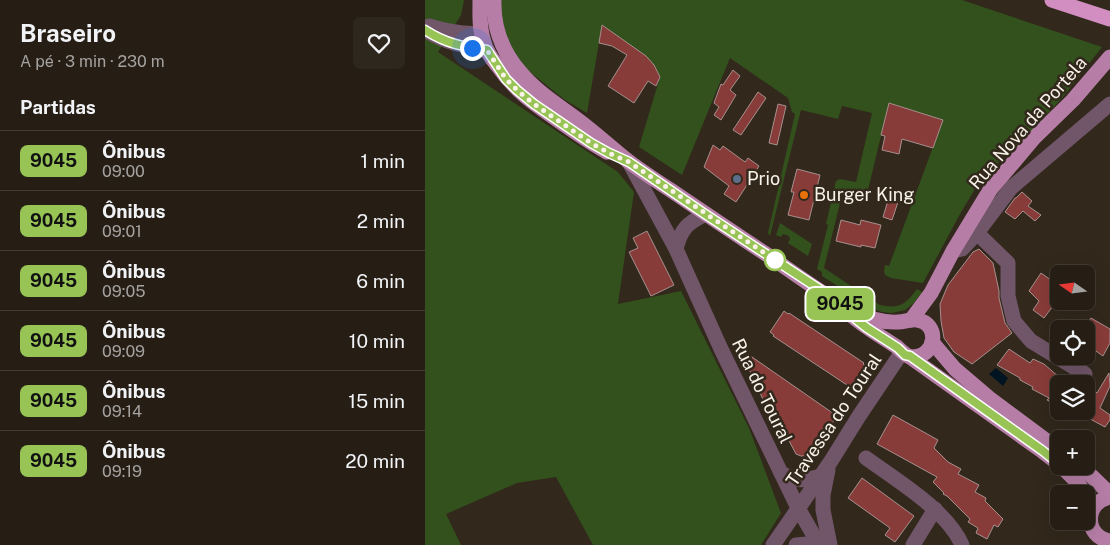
<!DOCTYPE html>
<html lang="pt">
<head>
<meta charset="utf-8">
<style>
  body { margin:0; font-family:"Public Sans",sans-serif; background:#2e271e; color:#f1f3f6; height:100vh; display:flex; flex-direction:column; font-size:19px; white-space:nowrap }
  * { box-sizing:border-box; margin:0 }
  p { font-size:16px; color:#a4a2a0 }
  .icon { flex:none; width:28px; height:28px; fill:none; stroke:currentColor; stroke-width:2; stroke-linecap:round; stroke-linejoin:round }
  .map { position:relative; flex:1; overflow:hidden }
  .details { display:flex; flex-direction:column; background:#261e15; width:425px }
  .details>* { flex:none }
  .badge { padding:0 10px; border-radius:8px; font-size:18px; line-height:32px }
  .needle { width:32px; rotate:284deg }
  .tools { position:absolute; left:625px; top:265px; display:grid; gap:10px }
  .tools a { display:grid; place-items:center; width:45px; height:45px; border-radius:8px; background:#261e15; box-shadow:0 5px 20px #0002,0 0 0 1px #423c34; font-size:25px }
  .you { position:absolute; width:25px; height:25px; margin:-12px; border:4px solid #fff; border-radius:50%; background:#1a73e8; box-shadow:0 0 0 8px #1a73e833 }
  .map>.badge { position:absolute; translate:-50% -50%; box-shadow:0 0 0 2px #fff }
  h2 { padding:0 20px; font-size:19px; line-height:45px }
  .round { display:grid; place-items:center; flex:none; width:52px; height:52px; border-radius:8px; background:#2e271e }
  .headline { display:flex; align-items:center; justify-content:space-between; height:85px; padding:0 20px }
  h1 { font-size:24px; font-weight:700; line-height:38px }
  ul { padding:0; list-style:none }
  li { display:flex; align-items:center; gap:15px; height:60px; padding:0 20px; border-top:1px solid #423c34 }
  li div { flex:1 }
  li b { display:block; font-size:19px }
  li em { font-style:normal }
  li .badge { min-width:55px; font-weight:700; text-align:center }
  main { display:flex; flex:1; min-height:0 }
  .map>svg:first-child { display:block }
  .green { fill:#32511c }
  .water { fill:#001421 }
  .building { fill:#883c39; stroke:#a6908e }
  .lines { fill:none; stroke-linecap:round; stroke-linejoin:round }
  .minor { stroke:#715569; stroke-width:15 }
  .major { stroke:#b67ea7; stroke-width:15 }
  .highway { stroke:#d28ec0; stroke-width:15 }
  .line-casing { stroke:#fff; stroke-width:11 }
  .line { stroke:#98c455; stroke-width:8 }
  .walk { stroke:#f9f3ea; stroke-width:5; stroke-dasharray:0 9 }
  .service-dot { fill:#5c6f8a; stroke:#32281c; stroke-width:2 }
  .food-dot { fill:#e8710a; stroke:#32281c; stroke-width:2 }
  .stop-dot { fill:#fff; stroke:#98c455; stroke-width:2.5 }
  .labels { text-anchor:middle; stroke-width:5; stroke-linejoin:round; paint-order:stroke }
  .street-label { font-size:18px; fill:#f9f3ea; stroke:#32281c }
  .poi-label { font-size:18px; fill:#f9f3ea; stroke:#32281c; text-anchor:start }
</style>
</head>
<body>
<main>
<section class="details">
<div class="headline"><div><h1>Braseiro</h1><p>A pé · 3 min · 230 m</p></div><a class="round"><svg class="icon" aria-label="heart" viewBox="0 0 24 24"><path d="M12 20l-8-8c-3-5 5-10 8-4 3-6 11-1 8 4z"/></svg></a></div>
<h2>Partidas</h2>
<ul>
<li><span class="badge" style="background:#98c455;color:#111">9045</span><div><b>Ônibus</b><p>09:00</p></div><em>1 min</em></li>
<li><span class="badge" style="background:#98c455;color:#111">9045</span><div><b>Ônibus</b><p>09:01</p></div><em>2 min</em></li>
<li><span class="badge" style="background:#98c455;color:#111">9045</span><div><b>Ônibus</b><p>09:05</p></div><em>6 min</em></li>
<li><span class="badge" style="background:#98c455;color:#111">9045</span><div><b>Ônibus</b><p>09:09</p></div><em>10 min</em></li>
<li><span class="badge" style="background:#98c455;color:#111">9045</span><div><b>Ônibus</b><p>09:14</p></div><em>15 min</em></li>
<li><span class="badge" style="background:#98c455;color:#111">9045</span><div><b>Ônibus</b><p>09:19</p></div><em>20 min</em></li>
</ul>
</section>
<div class="map">
<svg width="685" height="545" viewBox="0 0 685 545">
  <rect width="100%" height="100%" fill="#32281c"/>
  <g class="green">
    <path d="M0 0H39L36 15 13 52 193 172 209 192 193 304 256 291 324 428 356 513 336 545H168L131 477 92 483 21 514 36 545H0Z"/>
    <path d="M75 0H537L677 47 638 97 593 145 567 169 550 189 535 214 498 283 466 278 460 275 459 271 460 265 464 266 518 120 464 103 442 194 418 191 399 268 455 305C474 309 480 305 492 289L497 292 489 303 480 310 467 313 457 312 446 308 397 276V272L392 269 403 225 401 224 411 181 415 179 431 182 447 113 417 106 413 119 376 110 345 236 343 233 370 114 367 112 363 98 305 58 257 175 214 147 235 77 177 25 162 113 140 100 100 68 83 42 74 11Z"/>
    <path d="M355 223 387 244 383 256 363 243 365 239 364 236 358 234 356 237 351 235Z"/>
  </g>
  <path class="water" d="M571 368 583 378 578 386 564 374Z"/>
  <g class="building">
    <path d="M177 25 221 56 229 65 235 77 231 86 223 81 209 103 183 86 202 55 187 46 174 43Z"/>
    <path d="M308 70 315 76 305 90 311 95 296 120 289 115 294 107 289 103 296 84 298 85Z"/>
    <path d="M333 92 341 98 316 135 308 130Z"/>
    <path d="M464 103 518 120 508 148 477 139 474 154 457 150 460 136 456 135Z"/>
    <path d="M353 104 361 106 352 145 344 143Z"/>
    <path d="M288 145 295 150 298 146 320 162 323 158 334 166 311 202 299 194 304 186 279 167Z"/>
    <path d="M372 169 395 175 384 220 363 215 369 192H366Z"/>
    <path d="M597 192 607 201 603 206 616 215 610 221 598 211 590 219 580 212 590 198H591Z"/>
    <path d="M464 197 474 199 467 220 458 217Z"/>
    <path d="M416 220 435 225 436 220 456 225 450 248 436 245V247L411 241Z"/>
    <path d="M222 231 249 285 226 296 204 252 213 248 208 238Z"/>
    <path d="M554 249 568 263 574 291V298L580 323 587 333 547 364 529 352 519 338 516 321 515 304 523 285 548 252Z"/>
    <path d="M616 273 630 283 628 287 634 292V298L619 318 608 310 614 301 604 291Z"/>
    <path d="M359 311 363 314 364 313 439 363 438 364 442 367 428 388 426 386 425 387 348 336 349 335 345 332Z"/>
    <path d="M666 318 685 329V343L678 356 665 347 666 345 661 342V325Z"/>
    <path d="M314 348 412 416 395 442 393 441 381 456H376L371 454 361 435 356 438Z"/>
    <path d="M584 349 605 363 608 359 619 364 642 384H634V406L622 400 624 398 607 389 608 387 595 380V378L572 365Z"/>
    <path d="M684 373 685 386 675 408 685 415V420L680 427 654 413 658 411H661V394L667 398 671 392 672 393Z"/>
    <path d="M468 415 513 440 509 448 523 462 536 469 533 474 554 485 550 492 561 498 560 501 578 519 573 527 569 525 562 539 551 533 553 528 543 522 545 519 522 496 518 494 519 493 508 482 512 477 452 444Z"/>
    <path d="M437 478 489 516 470 542 460 535 465 528 423 498Z"/>
  </g>
  <g class="lines">
    <g class="minor">
      <path d="M4 26C21 31 38 35 56 33"/>
      <path d="M0 30C20 43 38 46 62 50"/>
      <path d="M204 162 251 249 296 349 373 508 393 543 396 545"/>
      <path d="M552 233 583 263V296L589 321 606 341 660 374"/>
      <path d="M251 249C256 229 262 223 281 214"/>
      <path d="M528 251 537 249 552 233 586 188 685 104"/>
      <path d="M441 458C471 480 522 510 537 545"/>
      <path d="M403 470 398 495V510L405 545"/>
      <path d="M356 473C371 482 379 481 396 476"/>
      <path d="M348 545 406 461 434 416 477 352"/>
      <path d="M371 545 393 543"/>
      <path d="M488 545 510 509"/>
    </g>
    <g class="major">
      <path d="M55 0C55 14 54 29 59 42 61 50 66 58 72 65 90 91 109 104 134 121 150 132 165 143 182 152"/>
      <path d="M69 0C68 28 77 51 95 72 114 95 140 109 162 127 176 138 189 150 203 161 217 172 232 181 247 191 278 212 309 233 341 254 369 273 397 294 426 310 440 317 458 323 473 322 480 322 485 319 492 320 515 323 513 358 485 357"/>
      <path d="M425 314C439 327 456 336 472 347 476 351 479 354 485 357L617 451 634 464"/>
      <path d="M486 320 506 293 528 251 565 190 609 138 648 100 685 57"/>
      <path d="M507 342 530 369 564 398 634 450"/>
      <path d="M636 466 653 483 660 494"/>
      <path d="M656 466 685 494"/>
      <path d="M685 497C659 502 659 537 685 541"/>
    </g>
    <path class="highway" d="M627 0 685 19"/>
  </g>
  <g class="lines">
    <defs>
      <path id="line" d="M0 30C20 43 38 47 62 50L81 79 92 90 109 104 166 143 184 153 204 162 280 214 414 302 427 316 442 328 473 348 480 355 485 356 618 451 634 464"/>
    </defs>
    <use href="#line" class="line-casing"/>
    <use href="#line" class="line"/>
    <path class="walk" d="M47 48 62 50 81 79 92 90 109 104 166 143 184 153 204 162 350 260"/>
  </g>
  <circle class="service-dot" cx="312" cy="179" r="5"/>
  <circle class="food-dot" cx="379" cy="195" r="5"/>
  <circle class="stop-dot" cx="350" cy="260" r="10"/>
  <g class="labels">
    <g class="street-label">
      <text transform="translate(603 123) rotate(-49)" y="6">Rua Nova da Portela</text>
      <text transform="translate(337 391) rotate(64)" y="6">Rua do Toural</text>
      <text transform="translate(409 420) rotate(-56)" y="6">Travessa do Toural</text>
    </g>
    <g class="poi-label">
      <text x="322" y="185">Prio</text>
      <text x="389" y="201">Burger King</text>
    </g>
  </g>
</svg>
<div class="tools">
<a><svg class="needle" viewBox="-14 -14 28 28"><path d="M0-13l5 13h-10z" fill="#e53935"/><path d="M0 13l5-13h-10z" fill="#a4a2a0"/></svg></a>
<a><svg class="icon" aria-label="locate" viewBox="0 0 24 24"><circle cx="12" cy="12" r="6"/><path d="M12 2v4M12 18v4M2 12h4M18 12h4"/></svg></a>
<a><svg class="icon" aria-label="layers" viewBox="0 0 24 24"><path d="M12 4l9 5-9 5-9-5zM3 14l9 5 9-5"/></svg></a>
<a>+</a>
<a>−</a>
</div>
<div class="you" style="left:47px;top:48px"></div>
<b class="badge" style="left:415px;top:304px;background:#98c455;color:#111">9045</b>
</div>
</main>
</body>
</html>
